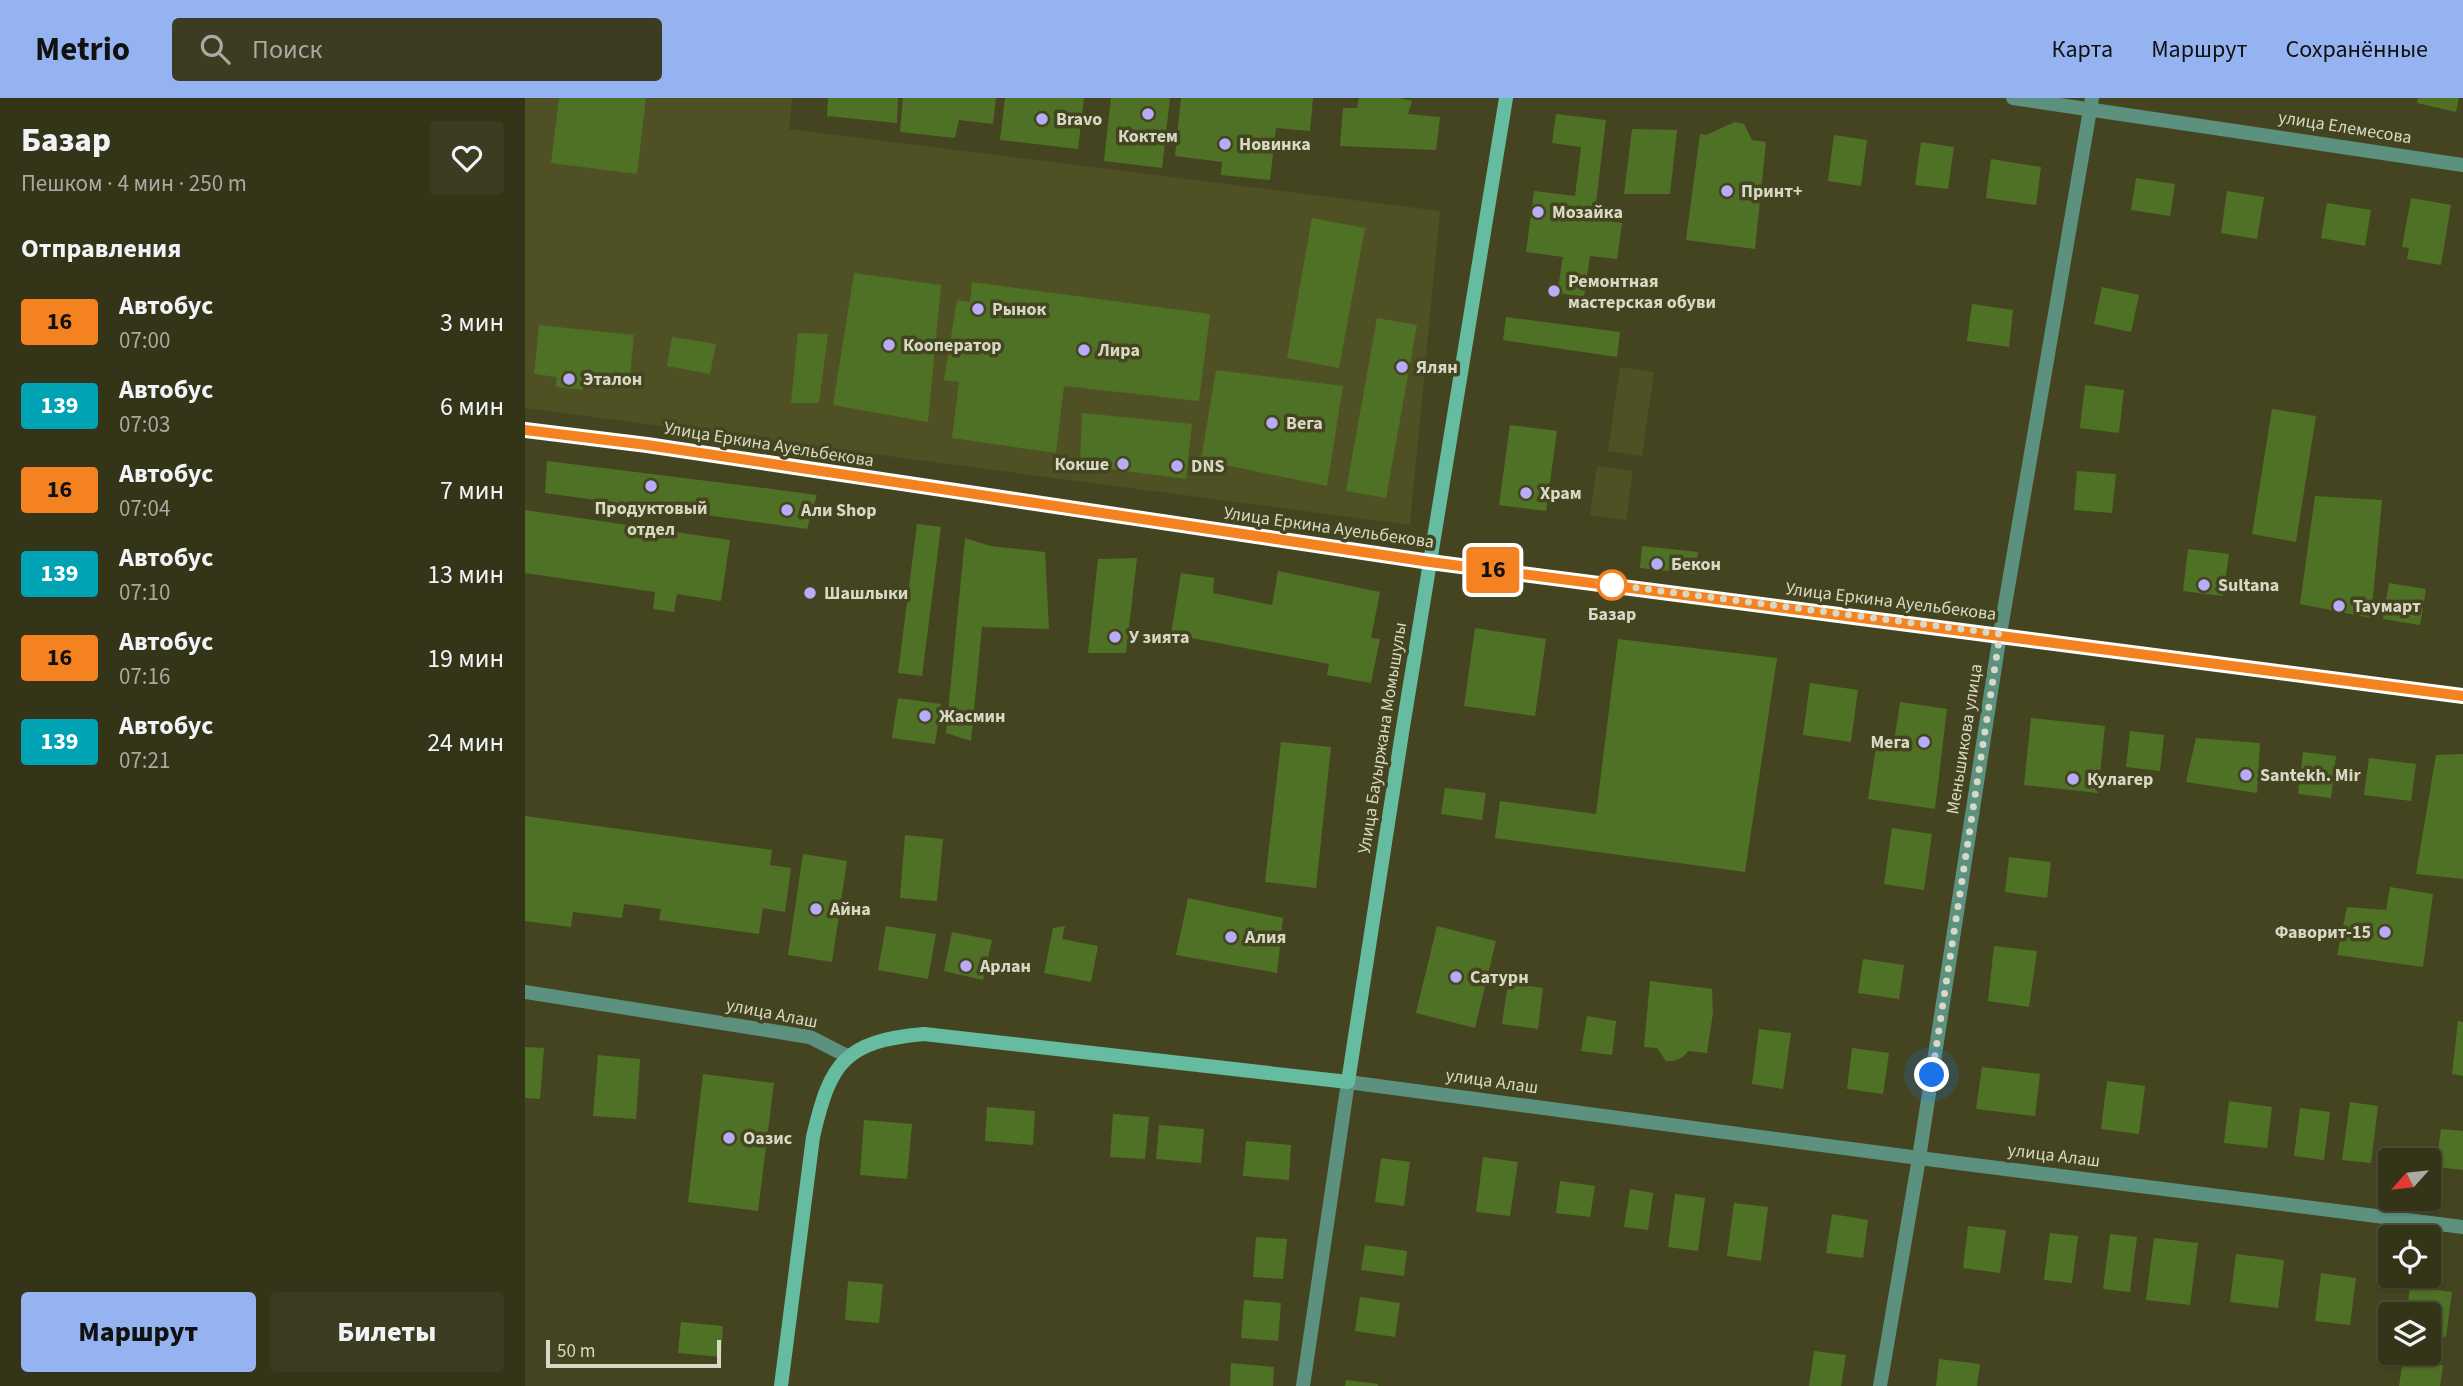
<!DOCTYPE html>
<html lang="ru">
<head>
<meta charset="utf-8">
<style>
  body { margin:0; font-family:"Source Sans 3",sans-serif; background:#3b3c21; color:#f1f3f6; height:100vh; display:flex; flex-direction:column; font-size:26px; white-space:nowrap }
  * { box-sizing:border-box; margin:0 }
  p { font-size:23px; color:#a9aaa2 }
  .icon { flex:none; width:38px; height:38px; fill:none; stroke:currentColor; stroke-width:2; stroke-linecap:round; stroke-linejoin:round }
  .map { position:relative; flex:1; overflow:hidden }
  .drawer { display:flex; flex-direction:column; background:#333418; width:525px }
  .drawer>* { flex:none }
  .badge { padding:0 14px; border-radius:5px; font-size:24px; line-height:46px }
  .needle { width:46px; rotate:243deg }
  .buttons { position:absolute; left:1853px; top:1050px; display:grid; gap:14px }
  .buttons a { display:grid; place-items:center; width:63px; height:63px; border-radius:7px; background:#333418; box-shadow:0 2px 5px #0004,0 0 0 2px #4e4f37; font-size:35px }
  .scale { position:absolute; left:21px; bottom:18px; width:175px; box-sizing:border-box; padding-left:7px; border:4px solid #d8d9c4; border-top:0; font-size:19px; line-height:24px; white-space:nowrap; color:#d8d9c4; -webkit-text-stroke:5px #444520; paint-order:stroke }
  .you { position:absolute; width:35px; height:35px; margin:-18px; border:5px solid #fff; border-radius:50%; background:#1a73e8; box-shadow:0 0 0 10px #1a73e833 }
  .map>.badge { position:absolute; translate:-50% -50%; box-shadow:0 0 0 4px #fff }
  h2 { padding:0 21px; font-size:26px; line-height:63px }
  .round { display:grid; place-items:center; flex:none; width:74px; height:74px; border-radius:7px; background:#3b3c21 }
  .overview { display:flex; align-items:center; justify-content:space-between; height:119px; padding:0 21px }
  h1 { font-size:33px; font-weight:800; line-height:52px }
  .button { display:flex; gap:14px; margin-top:auto; padding:14px 21px }
  .button a { flex:1; height:80px; border-radius:7px; background:#95b2f1; color:#111; font-size:28px; font-weight:800; line-height:80px; text-align:center }
  .button a+a { background:#3b3c21; color:#f1f3f6 }
  ul { padding:0; list-style:none }
  li { display:flex; align-items:center; gap:21px; height:84px; padding:0 21px }
  li div { flex:1 }
  li b { display:block; font-size:26px }
  li em { font-style:normal }
  li .badge { min-width:77px; font-weight:700; text-align:center }
  header { display:flex; align-items:center; gap:42px; box-sizing:border-box; height:98px; padding:0 35px; background:#95b2f1; color:#111 }
  header strong { font-size:33px }
  nav { display:flex; gap:38px; margin-inline-start:auto; font-size:24px }
  .search { width:490px; height:63px; background:#3b3c21; display:flex; align-items:center; gap:18px; box-sizing:border-box; padding:0 24px; border-radius:7px; color:#a9aaa2; font-size:26px }
  main { display:flex; flex:1; min-height:0 }
  .map>svg:first-child { display:block }
  .built { fill:#4f5023 }
  .building { fill:#4f7125 }
  .lines { fill:none; stroke-linecap:round; stroke-linejoin:round }
  .street { stroke:#5d917f; stroke-width:14 }
  .secondary { stroke:#66bca0; stroke-width:14 }
  .line-casing { stroke:#fff; stroke-width:16 }
  .line { stroke:#f58220; stroke-width:10 }
  .walk { stroke:#d8d9c4; stroke-width:7; stroke-dasharray:0 12.6 }
  .poi-dot { fill:#b6acf8; stroke:#444520; stroke-width:2.5 }
  .stop-dot { fill:#fff; stroke:#f58220; stroke-width:3.5 }
  .labels { text-anchor:middle; stroke-width:7; stroke-linejoin:round; paint-order:stroke }
  .poi-label { font-size:18px; font-weight:bold; fill:#d8d9c4; stroke:#444520; text-anchor:start }
  .street-label { font-size:18px; fill:#d8d9c4; stroke:#444520 }
  .stop-label { font-size:18px; font-weight:bold; fill:#d8d9c4; stroke:#444520 }
</style>
</head>
<body>
<header>
<strong>Metrio</strong>
<div class="search"><svg class="icon" aria-label="search" viewBox="0 0 24 24"><circle cx="10" cy="10" r="6"/><path d="M15 15l6 6"/></svg>Поиск</div>
<nav><a>Карта</a><a>Маршрут</a><a>Сохранённые</a></nav>
</header>
<main>
<section class="drawer">
<div class="overview"><div><h1>Базар</h1><p>Пешком · 4 мин · 250 m</p></div><a class="round"><svg class="icon" aria-label="heart" viewBox="0 0 24 24"><path d="M12 20l-8-8c-3-5 5-10 8-4 3-6 11-1 8 4z"/></svg></a></div>
<h2>Отправления</h2>
<ul>
<li><span class="badge" style="background:#f58220;color:#111">16</span><div><b>Автобус</b><p>07:00</p></div><em>3 мин</em></li>
<li><span class="badge" style="background:#00a3b4;color:#fff">139</span><div><b>Автобус</b><p>07:03</p></div><em>6 мин</em></li>
<li><span class="badge" style="background:#f58220;color:#111">16</span><div><b>Автобус</b><p>07:04</p></div><em>7 мин</em></li>
<li><span class="badge" style="background:#00a3b4;color:#fff">139</span><div><b>Автобус</b><p>07:10</p></div><em>13 мин</em></li>
<li><span class="badge" style="background:#f58220;color:#111">16</span><div><b>Автобус</b><p>07:16</p></div><em>19 мин</em></li>
<li><span class="badge" style="background:#00a3b4;color:#fff">139</span><div><b>Автобус</b><p>07:21</p></div><em>24 мин</em></li>
</ul>
<div class="button"><a>Маршрут</a><a>Билеты</a></div>
</section>
<div class="map">
<svg width="1938" height="1288" viewBox="0 0 1938 1288">
  <rect width="100%" height="100%" fill="#444520"/>
  <g class="built">
    <path d="M0 0H267L264 31 915 113 885 427 0 310Z"/>
    <path d="M1095 269 1129 274 1117 358 1083 353Z"/>
    <path d="M1072 368 1108 373 1101 422 1065 417Z"/>
  </g>
  <g class="building">
    <path d="M34 0H121L112 76 26 65Z"/>
    <path d="M303 0H373L372 25 302 18Z"/>
    <path d="M378 0H471L468 26 434 22 430 40 375 34Z"/>
    <path d="M480 0H559L553 51 475 42Z"/>
    <path d="M586 0H645L637 70 579 63Z"/>
    <path d="M656 0H788L785 33 751 30 745 82 696 77 697 64 650 58Z"/>
    <path d="M834 0H875L887 3 883 16 915 19 911 52 815 48 818 10H832Z"/>
    <path d="M1893 0H1934L1931 14 1892 5Z"/>
    <path d="M1031 16 1081 22 1069 121 1097 125 1092 161 1065 158 1059 199 1026 194 1027 189 1033 190 1038 159 1001 154 1009 93 1050 98 1056 49 1027 45Z"/>
    <path d="M1210 24 1219 26 1227 42 1241 44 1230 151 1161 142 1175 36 1181 37Z"/>
    <path d="M1107 31 1152 32 1145 96H1099Z"/>
    <path d="M1309 37 1342 42 1336 88 1303 83Z"/>
    <path d="M1396 44 1429 49 1423 91 1390 87Z"/>
    <path d="M1466 61 1516 69 1511 107 1461 100Z"/>
    <path d="M1611 80 1650 86 1645 118 1606 112Z"/>
    <path d="M1702 93 1739 99 1732 141 1696 135Z"/>
    <path d="M1886 100 1926 107 1916 167 1882 161 1884 150 1877 149Z"/>
    <path d="M1802 105 1846 112 1840 148 1796 140Z"/>
    <path d="M787 120 840 130 814 270 762 260Z"/>
    <path d="M329 175 416 187 403 324 308 307Z"/>
    <path d="M447 184 685 216 674 303 539 288 531 355 427 340 434 284 419 282 432 202 445 204Z"/>
    <path d="M1577 189 1614 197 1606 234 1569 226Z"/>
    <path d="M1447 206 1488 212 1484 249 1442 243Z"/>
    <path d="M981 219 1095 234 1092 259 978 242Z"/>
    <path d="M852 220 892 227 861 400 821 393Z"/>
    <path d="M14 227 109 237 104 286 59 281 58 292 31 289 32 279 9 276Z"/>
    <path d="M273 235 303 236 294 305H266Z"/>
    <path d="M147 239 191 246 185 276 142 268Z"/>
    <path d="M691 272 818 288 802 388 676 362Z"/>
    <path d="M1560 287 1599 292 1594 335 1555 330Z"/>
    <path d="M1747 311 1791 318 1771 444 1727 436Z"/>
    <path d="M557 315 667 326 661 381 555 367Z"/>
    <path d="M985 327 1032 333 1021 413 974 407Z"/>
    <path d="M22 363 247 391 292 397 282 431 20 395Z"/>
    <path d="M1552 373 1591 376 1587 415 1549 412Z"/>
    <path d="M1790 398 1857 402 1846 520 1775 506Z"/>
    <path d="M0 412 205 442 196 503 152 496 149 514 128 511 130 494 0 475Z"/>
    <path d="M392 426 416 429 397 578 373 575Z"/>
    <path d="M440 440 465 448 520 454 524 531 457 529 446 643 421 635Z"/>
    <path d="M1117 448 1173 454 1170 476 1115 470Z"/>
    <path d="M1663 451 1704 456 1698 498 1658 493Z"/>
    <path d="M612 460 601 555H563L573 461Z"/>
    <path d="M753 473 855 494 846 540 855 541 846 585 802 577 804 566 646 536 656 475 689 480 688 495 747 507Z"/>
    <path d="M1864 485 1901 491 1895 527 1858 521Z"/>
    <path d="M950 530 1021 541 1010 618 939 608Z"/>
    <path d="M1093 541 1252 560 1220 774 970 740 975 703 1071 716Z"/>
    <path d="M1285 585 1333 592 1326 644 1278 637Z"/>
    <path d="M373 600 416 606 410 646 367 640Z"/>
    <path d="M1375 604 1422 611 1410 711 1343 701 1351 649 1368 651Z"/>
    <path d="M1506 620 1580 628 1573 695 1499 687Z"/>
    <path d="M1605 633 1639 637 1635 673 1601 669Z"/>
    <path d="M1671 640 1735 645 1732 695 1661 684Z"/>
    <path d="M756 644 806 649 791 790 740 784Z"/>
    <path d="M1778 654 1811 658 1806 700 1773 696Z"/>
    <path d="M1938 656V781L1891 776 1911 657Z"/>
    <path d="M1844 660 1891 666 1886 703 1839 697Z"/>
    <path d="M920 690 961 695 957 722 916 716Z"/>
    <path d="M0 718 247 752 245 767 266 770 260 814 238 810 234 836 134 822 136 811 99 806 97 820 48 814 46 829 0 823Z"/>
    <path d="M1367 730 1407 736 1399 792 1359 786Z"/>
    <path d="M380 737 418 741 412 803 375 800Z"/>
    <path d="M278 756 322 763 307 864 263 857Z"/>
    <path d="M1484 759 1526 764 1522 800 1480 794Z"/>
    <path d="M1865 789 1908 796 1898 869 1812 857 1822 809 1861 812Z"/>
    <path d="M663 800 758 820 752 875 651 857Z"/>
    <path d="M361 828 411 836 403 881 353 872Z"/>
    <path d="M540 828 537 841 573 848 566 884 519 875 528 830Z"/>
    <path d="M912 828 971 843 950 930 891 915Z"/>
    <path d="M427 834 467 842 458 882 419 873Z"/>
    <path d="M1469 848 1512 853 1504 909 1463 903Z"/>
    <path d="M1338 861 1379 867 1374 901 1333 895Z"/>
    <path d="M1125 883 1187 891 1188 915 1182 955 1163 953 1158 959 1149 963H1141L1132 950 1119 949Z"/>
    <path d="M983 885 1018 890 1013 931 977 926Z"/>
    <path d="M1062 918 1091 923 1087 957 1056 953Z"/>
    <path d="M1933 923 1938 924V978L1927 976Z"/>
    <path d="M1234 931 1266 935 1258 991 1227 986Z"/>
    <path d="M0 949 19 950 15 1001 0 1000Z"/>
    <path d="M1327 950 1364 955 1358 996 1322 991Z"/>
    <path d="M73 957 115 961 111 1021 68 1018Z"/>
    <path d="M1457 969 1515 976 1510 1018 1451 1011Z"/>
    <path d="M178 976 249 985 233 1113 163 1104Z"/>
    <path d="M1582 983 1620 988 1614 1036 1576 1031Z"/>
    <path d="M1704 1003 1747 1009 1742 1050 1699 1045Z"/>
    <path d="M1825 1004 1853 1008 1846 1065 1817 1062Z"/>
    <path d="M462 1009 510 1013 508 1047 460 1043Z"/>
    <path d="M1775 1010 1805 1014 1799 1062 1769 1058Z"/>
    <path d="M588 1016 624 1019 620 1061 585 1059Z"/>
    <path d="M339 1022 387 1026 382 1081 335 1077Z"/>
    <path d="M634 1027 679 1031 676 1065 631 1061Z"/>
    <path d="M1916 1031 1938 1033V1072L1911 1069Z"/>
    <path d="M721 1043 766 1047 764 1082 718 1078Z"/>
    <path d="M958 1059 993 1064 985 1118 951 1114Z"/>
    <path d="M856 1060 885 1064 879 1108 850 1104Z"/>
    <path d="M1035 1083 1070 1088 1065 1119 1031 1115Z"/>
    <path d="M1105 1091 1128 1095 1123 1132 1099 1129Z"/>
    <path d="M1150 1096 1180 1100 1173 1153 1143 1149Z"/>
    <path d="M1209 1105 1243 1109 1236 1163 1202 1158Z"/>
    <path d="M1307 1116 1343 1122 1338 1160 1301 1155Z"/>
    <path d="M1443 1128 1481 1132 1475 1175 1438 1170Z"/>
    <path d="M1525 1135 1553 1138 1547 1185 1519 1182Z"/>
    <path d="M1585 1136 1612 1139 1605 1194 1578 1191Z"/>
    <path d="M731 1139 762 1141 758 1181 728 1179Z"/>
    <path d="M1629 1140 1673 1145 1665 1207 1621 1202Z"/>
    <path d="M840 1147 882 1153 879 1178 836 1172Z"/>
    <path d="M1711 1156 1759 1162 1753 1210 1705 1204Z"/>
    <path d="M1796 1175 1831 1180 1825 1227 1790 1223Z"/>
    <path d="M323 1183 358 1186 354 1225 320 1222Z"/>
    <path d="M1885 1188 1927 1194 1921 1239 1904 1237V1216H1882Z"/>
    <path d="M835 1199 875 1205 870 1239 830 1233Z"/>
    <path d="M719 1202 756 1205 753 1243 716 1240Z"/>
    <path d="M156 1224 198 1228 196 1259 153 1255Z"/>
    <path d="M1289 1253 1321 1257 1316 1288H1284Z"/>
    <path d="M1414 1261 1455 1266 1452 1288H1411Z"/>
    <path d="M1878 1262 1918 1267 1915 1288H1874Z"/>
    <path d="M706 1265 749 1269 748 1288H705Z"/>
    <path d="M821 1282 853 1286V1288H820Z"/>
  </g>
  <g class="lines">
    <g class="street">
      <path d="M1488 0 1938 67"/>
      <path d="M0 332 122 347 905 464 1938 598"/>
      <path d="M0 894 285 939 322 958"/>
      <path d="M778 1288 823 984 1394 1060 1938 1129"/>
      <path d="M1355 1288 1394 1060 1475 536 1567 0"/>
    </g>
    <path class="secondary" d="M256 1288 288 1039C305 965 319 943 399 936L823 984 877 635 981 0"/>
  </g>
  <g class="lines">
    <defs>
      <path id="line" d="M0 332 122 347 905 464 1938 598"/>
    </defs>
    <use href="#line" class="line-casing"/>
    <use href="#line" class="line"/>
    <path class="walk" d="M1087 487 1074 485 1475 536 1407 977"/>
  </g>
  <g class="poi-dot">
    <circle cx="623" cy="16" r="7"/>
    <circle cx="517" cy="21" r="7"/>
    <circle cx="700" cy="46" r="7"/>
    <circle cx="1202" cy="93" r="7"/>
    <circle cx="1013" cy="114" r="7"/>
    <circle cx="1029" cy="193" r="7"/>
    <circle cx="453" cy="211" r="7"/>
    <circle cx="364" cy="247" r="7"/>
    <circle cx="559" cy="252" r="7"/>
    <circle cx="877" cy="269" r="7"/>
    <circle cx="44" cy="281" r="7"/>
    <circle cx="747" cy="325" r="7"/>
    <circle cx="598" cy="366" r="7"/>
    <circle cx="652" cy="368" r="7"/>
    <circle cx="126" cy="388" r="7"/>
    <circle cx="1001" cy="395" r="7"/>
    <circle cx="262" cy="412" r="7"/>
    <circle cx="1132" cy="466" r="7"/>
    <circle cx="1679" cy="487" r="7"/>
    <circle cx="285" cy="495" r="7"/>
    <circle cx="1814" cy="508" r="7"/>
    <circle cx="590" cy="539" r="7"/>
    <circle cx="400" cy="618" r="7"/>
    <circle cx="1399" cy="644" r="7"/>
    <circle cx="1721" cy="677" r="7"/>
    <circle cx="1548" cy="681" r="7"/>
    <circle cx="291" cy="811" r="7"/>
    <circle cx="1860" cy="834" r="7"/>
    <circle cx="706" cy="839" r="7"/>
    <circle cx="441" cy="868" r="7"/>
    <circle cx="931" cy="879" r="7"/>
    <circle cx="204" cy="1040" r="7"/>
  </g>
  <circle class="stop-dot" cx="1087" cy="487" r="14"/>
  <g class="labels">
    <g class="poi-label">
      <text x="531" y="27">Bravo</text>
      <text x="623" y="44" text-anchor="middle">Коктем</text>
      <text x="714" y="52">Новинка</text>
      <text x="1216" y="99">Принт+</text>
      <text x="1027" y="120">Мозайка</text>
      <text x="1043" y="189">Ремонтная<tspan x="1043" dy="21">мастерская обуви</tspan></text>
      <text x="467" y="217">Рынок</text>
      <text x="378" y="253">Кооператор</text>
      <text x="573" y="258">Лира</text>
      <text x="891" y="275">Ялян</text>
      <text x="58" y="287">Эталон</text>
      <text x="761" y="331">Вега</text>
      <text x="584" y="372" text-anchor="end">Кокше</text>
      <text x="666" y="374">DNS</text>
      <text x="1015" y="401">Храм</text>
      <text x="126" y="416" text-anchor="middle">Продуктовый<tspan x="126" dy="21">отдел</tspan></text>
      <text x="276" y="418">Али Shop</text>
      <text x="1146" y="472">Бекон</text>
      <text x="1693" y="493">Sultana</text>
      <text x="299" y="501">Шашлыки</text>
      <text x="1828" y="514">Таумарт</text>
      <text x="604" y="545">У зията</text>
      <text x="414" y="624">Жасмин</text>
      <text x="1385" y="650" text-anchor="end">Мега</text>
      <text x="1735" y="683">Santekh. Mir</text>
      <text x="1562" y="687">Кулагер</text>
      <text x="305" y="817">Айна</text>
      <text x="1846" y="840" text-anchor="end">Фаворит-15</text>
      <text x="720" y="845">Алия</text>
      <text x="455" y="874">Арлан</text>
      <text x="945" y="885">Сатурн</text>
      <text x="218" y="1046">Оазис</text>
    </g>
    <g class="street-label">
      <text transform="translate(1820 29) rotate(9)" y="6">улица Елемесова</text>
      <text transform="translate(244 346) rotate(9)" y="6">Улица Еркина Ауельбекова</text>
      <text transform="translate(804 429) rotate(8)" y="6">Улица Еркина Ауельбекова</text>
      <text transform="translate(1366 503) rotate(7)" y="6">Улица Еркина Ауельбекова</text>
      <text transform="translate(857 640) rotate(-81)" y="6">Улица Бауыржана Момышулы</text>
      <text transform="translate(1439 641) rotate(-81)" y="6">Меньшикова улица</text>
      <text transform="translate(247 915) rotate(11)" y="6">улица Алаш</text>
      <text transform="translate(967 983) rotate(8)" y="6">улица Алаш</text>
      <text transform="translate(1529 1057) rotate(7)" y="6">улица Алаш</text>
    </g>
    <g class="stop-label">
      <text x="1087" y="522">Базар</text>
    </g>
  </g>
</svg>
<div class="buttons">
<a><svg class="needle" viewBox="-14 -14 28 28"><path d="M0-13l5 13h-10z" fill="#e53935"/><path d="M0 13l5-13h-10z" fill="#a9aaa2"/></svg></a>
<a><svg class="icon" aria-label="locate" viewBox="0 0 24 24"><circle cx="12" cy="12" r="6"/><path d="M12 2v4M12 18v4M2 12h4M18 12h4"/></svg></a>
<a><svg class="icon" aria-label="layers" viewBox="0 0 24 24"><path d="M12 4l9 5-9 5-9-5zM3 14l9 5 9-5"/></svg></a>
</div>
<div class="scale">50 m</div>
<div class="you" style="left:1407px;top:977px"></div>
<b class="badge" style="left:968px;top:472px;background:#f58220;color:#111">16</b>
</div>
</main>
</body>
</html>
